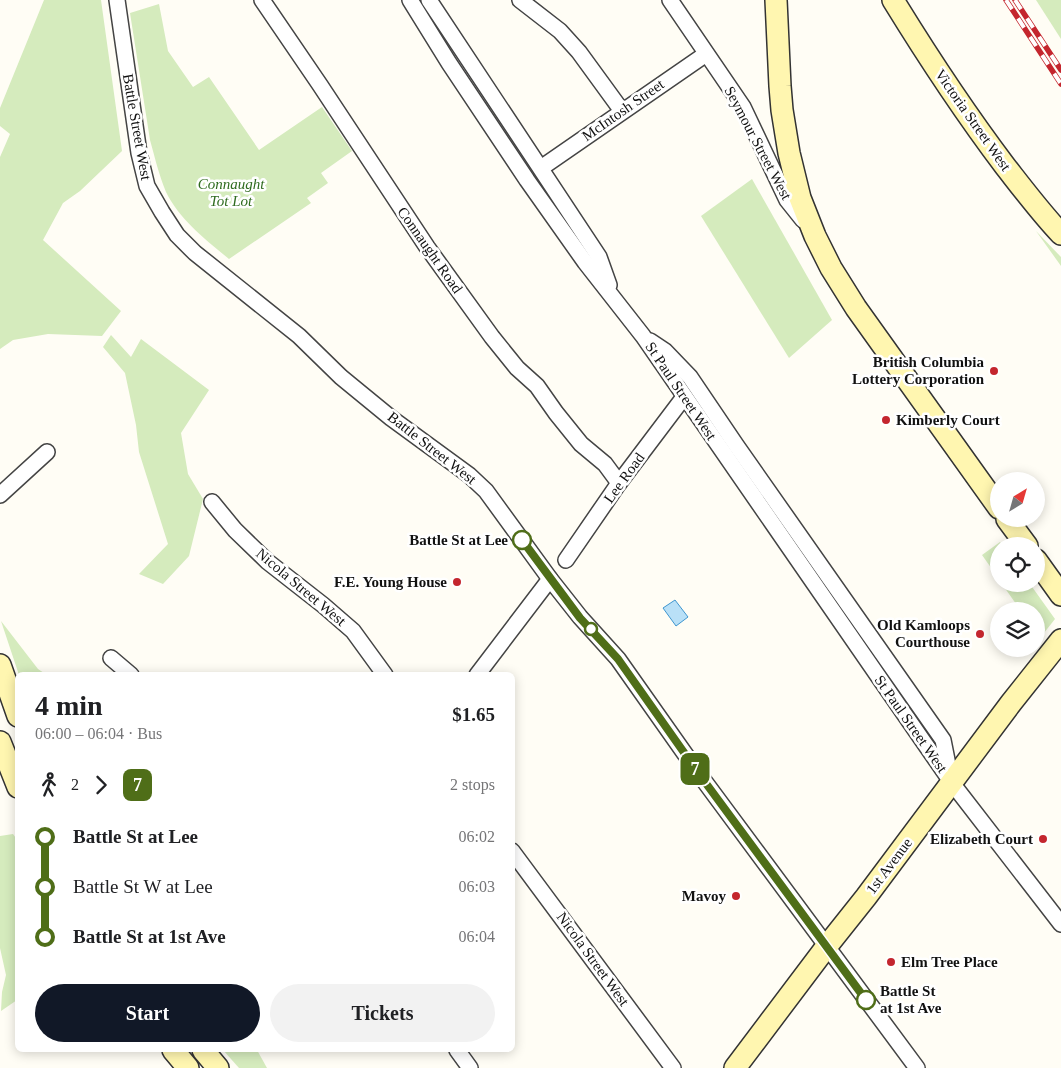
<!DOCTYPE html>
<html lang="en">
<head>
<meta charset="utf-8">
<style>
  body { margin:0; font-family:Georgia,serif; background:#f2f2f2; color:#202124; height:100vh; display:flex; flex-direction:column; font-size:19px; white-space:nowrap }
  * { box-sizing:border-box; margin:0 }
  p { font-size:16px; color:#757577 }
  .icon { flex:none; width:28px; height:28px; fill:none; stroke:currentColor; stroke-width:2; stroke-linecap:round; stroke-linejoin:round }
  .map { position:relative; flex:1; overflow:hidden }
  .drawer { position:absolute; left:15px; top:672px; width:500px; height:380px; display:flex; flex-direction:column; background:#fff; border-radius:8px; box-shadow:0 2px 12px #0003 }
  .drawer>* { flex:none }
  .badge { padding:0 10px; border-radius:8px; font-size:18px; line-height:32px }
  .needle { width:32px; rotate:37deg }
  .fabs { position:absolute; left:990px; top:472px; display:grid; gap:10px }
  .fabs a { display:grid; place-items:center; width:55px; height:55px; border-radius:50%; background:#fff; box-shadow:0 2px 12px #0003; font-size:25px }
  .map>.badge { position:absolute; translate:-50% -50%; box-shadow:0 0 0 2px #fff }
  .legs { display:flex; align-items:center; gap:8px; height:55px; padding:0 20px; font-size:16px }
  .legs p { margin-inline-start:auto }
  .head { display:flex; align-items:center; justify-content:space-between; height:85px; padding:0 20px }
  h1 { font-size:28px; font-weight:800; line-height:38px }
  .button { display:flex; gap:10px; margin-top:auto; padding:10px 20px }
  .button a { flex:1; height:58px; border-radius:30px; background:#111827; color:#fff; font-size:20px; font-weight:800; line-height:58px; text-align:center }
  .button a+a { background:#f2f2f2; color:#202124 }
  ul { padding:0 20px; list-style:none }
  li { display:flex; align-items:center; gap:18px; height:50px; font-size:19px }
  li i { display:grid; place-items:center; width:8px; height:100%; margin:0 6px; background:currentColor }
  li i::after { content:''; width:12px; height:12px; margin:-6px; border:4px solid; border-radius:50%; background:#fff }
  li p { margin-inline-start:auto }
  li:first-child i { background:linear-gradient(#0000 50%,currentColor 0) }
  li:last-child i { background:linear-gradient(currentColor 50%,#0000 0) }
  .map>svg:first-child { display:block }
  .green { fill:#d5ebbd }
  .water { fill:#b9e0f7; stroke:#3f96cf }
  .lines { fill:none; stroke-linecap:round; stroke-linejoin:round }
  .street-casing { stroke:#444; stroke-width:18 }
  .secondary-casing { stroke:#333; stroke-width:24 }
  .street { stroke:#fff; stroke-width:15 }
  .secondary { stroke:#fff6b0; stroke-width:21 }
  .rail-casing { stroke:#c4262e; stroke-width:5.5 }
  .rail { stroke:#fff; stroke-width:4; stroke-dasharray:11; stroke-linecap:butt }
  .line-1-casing { stroke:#fff; stroke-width:11 }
  .line-1 { stroke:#4f6e18; stroke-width:8 }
  .poi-dot { fill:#c4262e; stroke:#fff; stroke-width:2 }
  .stop-1-dot { fill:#fff; stroke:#4f6e18; stroke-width:2.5 }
  .labels { text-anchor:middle; stroke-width:5; stroke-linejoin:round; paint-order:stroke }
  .street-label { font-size:15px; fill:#111; stroke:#fff }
  .park-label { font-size:15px; font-style:italic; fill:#2f6b1f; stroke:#fff }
  .poi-label { font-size:15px; font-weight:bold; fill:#111; stroke:#fff; text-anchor:end }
  .stop-label { font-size:15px; font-weight:bold; fill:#111; stroke:#fff; text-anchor:end }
</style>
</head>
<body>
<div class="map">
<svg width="1061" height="1068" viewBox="0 0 1061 1068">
  <rect width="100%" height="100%" fill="#fffdf5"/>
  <g class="green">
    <path d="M44 0H101L122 151 80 191 63 203 43 240 121 311 102 336 48 334 13 340 0 349V157L10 134 0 126V108Z"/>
    <path d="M1036 0H1061V39Z"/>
    <path d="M159 4 168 51 193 87 209 77 259 150 322 107 352 151 321 173 328 183 307 198 311 203 229 259C206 240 179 219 166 192 159 175 155 158 150 140L130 13Z"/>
    <path d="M752 179 832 320 789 358 701 216Z"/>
    <path d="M1036 231 1061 257V266Z"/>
    <path d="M111 335 131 357 141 339 209 390 181 433 188 474 203 499 189 556 163 584 139 574 168 544 139 452 136 425 125 373 103 347Z"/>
    <path d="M1000 542 1003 546H999V579L982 555Z"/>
    <path d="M1002 584H1030L1055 619 1036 643V611H1021Z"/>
    <path d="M1 621 38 669 47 675H19Z"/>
    <path d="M13 834 18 841 17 1000 1 1011 2 992 6 975 0 948V836Z"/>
    <path d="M223 1050H257L267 1068H239Z"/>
  </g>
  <path class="water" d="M675 600 688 617 676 626 663 608Z"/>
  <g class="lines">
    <defs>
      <g id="street">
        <path d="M117 0 139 153 147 186 162 212 177 235 195 253 299 336 341 377 391 418 469 475 486 491 550 579 580 617 618 659 702 778 917 1068"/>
        <path d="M262 0 320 85 427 247 492 337 517 368 537 386 556 413 581 444 605 464 619 483"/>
        <path d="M410 0 449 63 527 180 585 262 643 336 952 783 1061 924"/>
        <path d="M429 0 599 257 609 285"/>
        <path d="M520 0 560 31 579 52 622 111"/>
        <path d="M670 0 743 107 787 200 803 220"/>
        <path d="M541 168 706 54"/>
        <path d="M650 341 665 351 690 377 736 445 943 740 950 775"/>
        <path d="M0 495 47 452"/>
        <path d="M212 502 235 530 268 562 323 605 353 631 385 675"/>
        <path d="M566 560 619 483 684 397"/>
        <path d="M111 658 131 675"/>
        <path d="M477 675 550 579"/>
        <path d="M512 851 673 1068"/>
        <path d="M457 1050 470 1068"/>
      </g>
      <g id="secondary">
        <path d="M776 0 780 86 782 110 789 153 800 198 815 236 831 268 856 308 999 508"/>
        <path d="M893 0C928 57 965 113 1005 166 1023 189 1041 213 1061 234"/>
        <path d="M1007 519 1027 546"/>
        <path d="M1036 560 1061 595"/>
        <path d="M0 665 18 716"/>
        <path d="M0 742 18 787"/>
        <path d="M173 1050 188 1068"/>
        <path d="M203 1050 218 1068"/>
        <path d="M735 1068 827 946 866 897 1011 703 1061 640"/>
      </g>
    </defs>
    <use href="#street" class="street-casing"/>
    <use href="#secondary" class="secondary-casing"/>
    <use href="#street" class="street"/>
    <use href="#secondary" class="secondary"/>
    <defs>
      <g id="rail">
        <path d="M1006 0 1061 84"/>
        <path d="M1015 0 1061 70"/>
      </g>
    </defs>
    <use href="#rail" class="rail-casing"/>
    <use href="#rail" class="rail"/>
  </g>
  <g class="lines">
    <defs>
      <path id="line-1" d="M522 540 580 618 618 659 702 778 866 1000"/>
    </defs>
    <use href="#line-1" class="line-1-casing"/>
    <use href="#line-1" class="line-1"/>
  </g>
  <g class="poi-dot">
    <circle cx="994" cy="371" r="5"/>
    <circle cx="886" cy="420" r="5"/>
    <circle cx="457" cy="582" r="5"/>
    <circle cx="980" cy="634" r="5"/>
    <circle cx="1043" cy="839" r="5"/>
    <circle cx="736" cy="896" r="5"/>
    <circle cx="891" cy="962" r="5"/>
  </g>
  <g class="stop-1-dot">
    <circle cx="522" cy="540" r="9"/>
    <circle cx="591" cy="629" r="6"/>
    <circle cx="866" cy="1000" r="9"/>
  </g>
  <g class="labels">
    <g class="street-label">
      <text transform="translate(623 110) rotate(-35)" y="5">McIntosh Street</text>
      <text transform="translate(973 120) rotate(55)" y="5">Victoria Street West</text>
      <text transform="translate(137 127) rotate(80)" y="5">Battle Street West</text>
      <text transform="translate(758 143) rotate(62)" y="5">Seymour Street West</text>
      <text transform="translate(430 250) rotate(55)" y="5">Connaught Road</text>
      <text transform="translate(681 391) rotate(56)" y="5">St Paul Street West</text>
      <text transform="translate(432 448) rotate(38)" y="5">Battle Street West</text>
      <text transform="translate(624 478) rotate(-54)" y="5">Lee Road</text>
      <text transform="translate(301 587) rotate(40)" y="5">Nicola Street West</text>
      <text transform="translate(911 724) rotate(55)" y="5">St Paul Street West</text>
      <text transform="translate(889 866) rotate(-53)" y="5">1st Avenue</text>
      <text transform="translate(593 959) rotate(54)" y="5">Nicola Street West</text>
    </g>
    <g class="park-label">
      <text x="231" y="189">Connaught<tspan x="231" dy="17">Tot Lot</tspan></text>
    </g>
    <g class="poi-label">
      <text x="984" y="367">British Columbia<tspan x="984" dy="17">Lottery Corporation</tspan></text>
      <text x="896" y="425" text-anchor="start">Kimberly Court</text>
      <text x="447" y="587">F.E. Young House</text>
      <text x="970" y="630">Old Kamloops<tspan x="970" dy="17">Courthouse</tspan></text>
      <text x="1033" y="844">Elizabeth Court</text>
      <text x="726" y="901">Mavoy</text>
      <text x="901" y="967" text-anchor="start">Elm Tree Place</text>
    </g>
    <g class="stop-label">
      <text x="508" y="545">Battle St at Lee</text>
      <text x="880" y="996" text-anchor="start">Battle St<tspan x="880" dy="17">at 1st Ave</tspan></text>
    </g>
  </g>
</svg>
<div class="fabs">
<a><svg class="needle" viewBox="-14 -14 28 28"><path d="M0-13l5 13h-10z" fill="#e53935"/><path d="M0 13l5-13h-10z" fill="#757577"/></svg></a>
<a><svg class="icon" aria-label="locate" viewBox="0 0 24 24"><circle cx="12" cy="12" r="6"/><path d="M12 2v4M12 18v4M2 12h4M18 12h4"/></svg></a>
<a><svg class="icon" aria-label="layers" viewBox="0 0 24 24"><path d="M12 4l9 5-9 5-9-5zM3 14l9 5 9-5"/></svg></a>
</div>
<b class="badge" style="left:695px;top:769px;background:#4f6e18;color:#fff">7</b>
<section class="drawer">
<div class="head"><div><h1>4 min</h1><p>06:00 – 06:04 · Bus</p></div><b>$1.65</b></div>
<div class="legs"><svg class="icon" aria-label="walk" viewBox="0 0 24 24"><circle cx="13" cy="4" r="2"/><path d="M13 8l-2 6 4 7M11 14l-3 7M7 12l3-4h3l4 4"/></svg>2<svg class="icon" aria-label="forward" viewBox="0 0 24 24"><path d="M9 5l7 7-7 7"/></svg><b class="badge" style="background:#4f6e18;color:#fff">7</b><p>2 stops</p></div>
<ul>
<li><i style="color:#4f6e18"></i><b>Battle St at Lee</b><p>06:02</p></li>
<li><i style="color:#4f6e18"></i><span>Battle St W at Lee</span><p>06:03</p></li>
<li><i style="color:#4f6e18"></i><b>Battle St at 1st Ave</b><p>06:04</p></li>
</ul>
<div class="button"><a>Start</a><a>Tickets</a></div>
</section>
</div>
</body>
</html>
